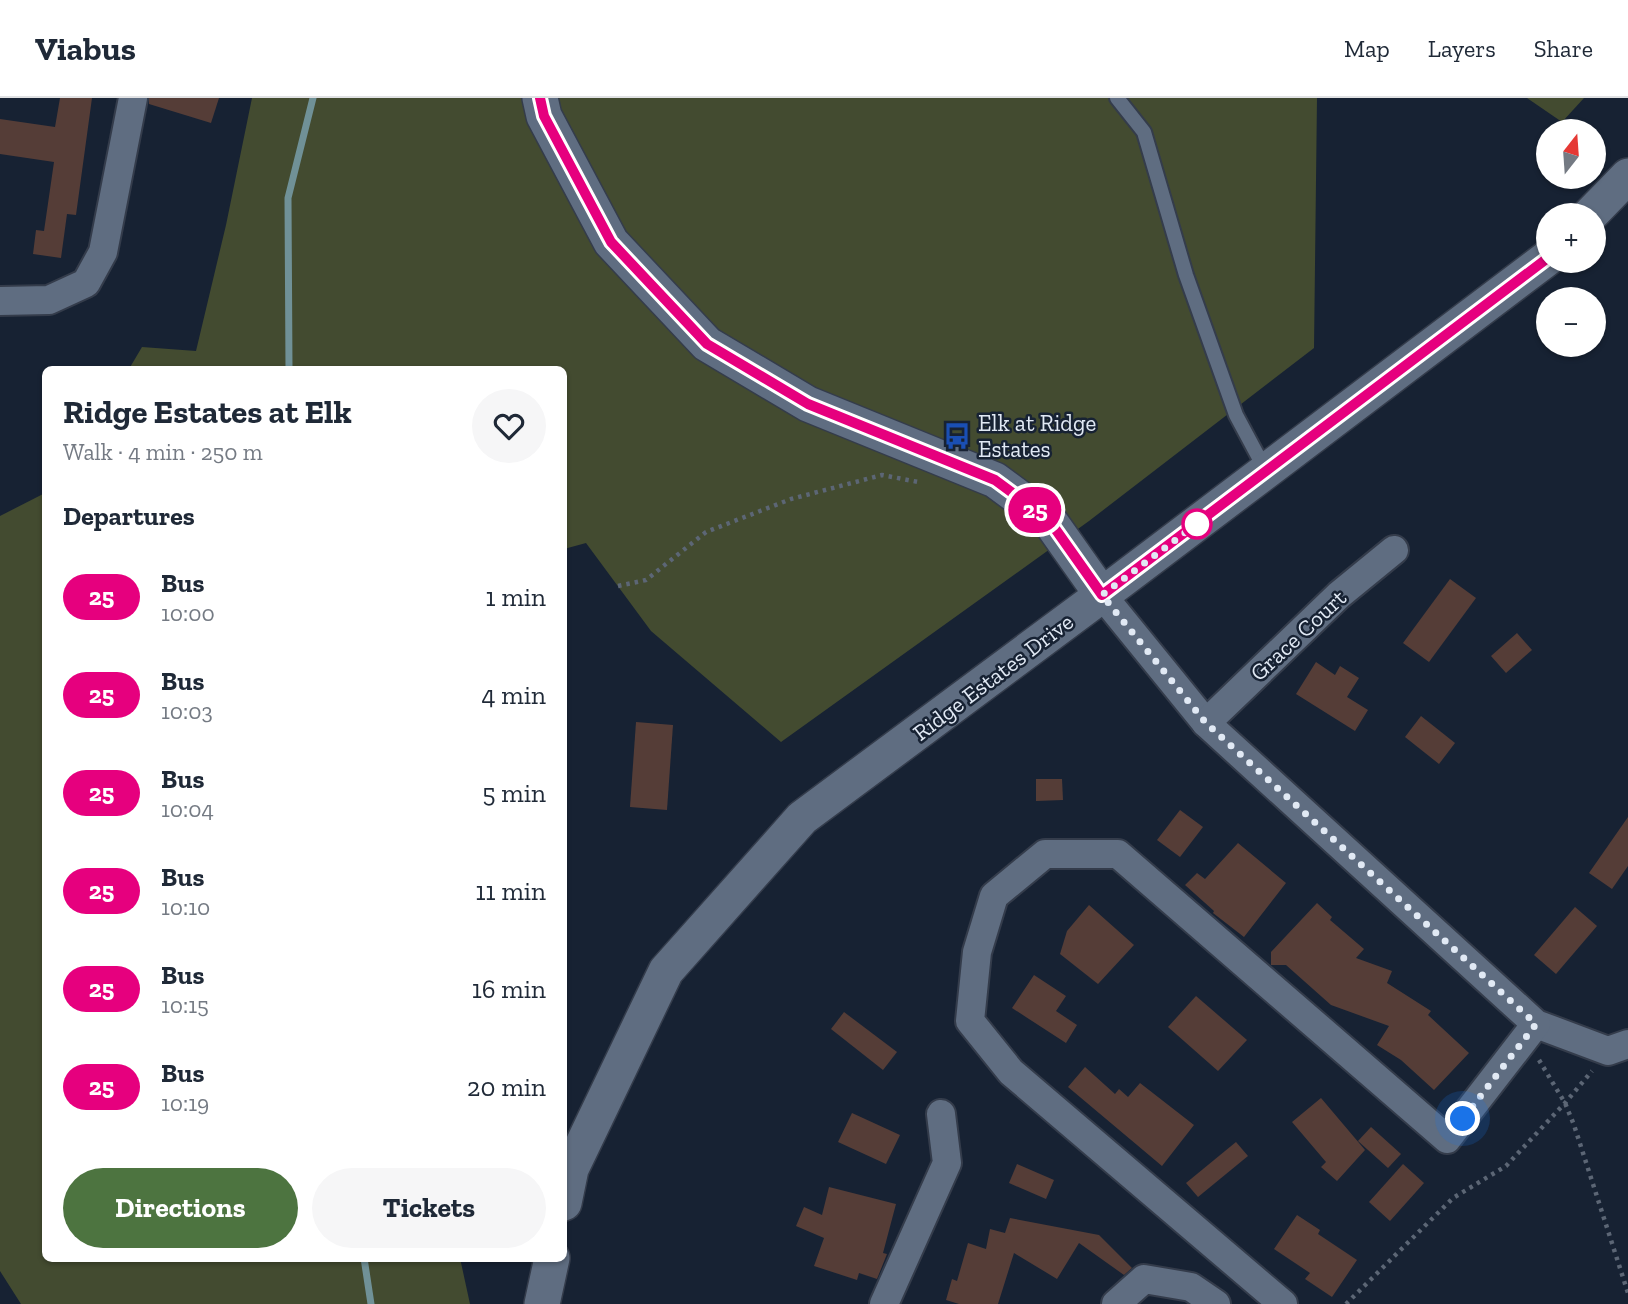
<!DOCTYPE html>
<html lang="en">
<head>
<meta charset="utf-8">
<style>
  body { margin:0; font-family:"Zilla Slab",serif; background:#f6f6f7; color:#1f2937; height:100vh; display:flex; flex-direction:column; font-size:26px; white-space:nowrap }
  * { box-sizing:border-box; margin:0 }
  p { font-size:23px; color:#747a83 }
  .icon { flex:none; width:38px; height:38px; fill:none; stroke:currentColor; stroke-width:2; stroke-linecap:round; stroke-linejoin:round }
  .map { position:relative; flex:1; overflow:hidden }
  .drawer { position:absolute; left:42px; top:268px; width:525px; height:896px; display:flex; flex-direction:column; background:#fff; border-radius:10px; box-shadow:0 2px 5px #0004 }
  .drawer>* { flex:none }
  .badge { padding:0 14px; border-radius:23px; font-size:24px; line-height:46px }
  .needle { width:46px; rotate:17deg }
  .controls { position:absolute; left:1536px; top:21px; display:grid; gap:14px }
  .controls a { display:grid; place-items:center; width:70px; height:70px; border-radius:50%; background:#fff; box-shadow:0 2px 5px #0004; font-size:35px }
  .you { position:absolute; width:35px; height:35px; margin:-18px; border:5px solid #fff; border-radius:50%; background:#1a73e8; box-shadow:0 0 0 10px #1a73e833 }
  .map>.badge { position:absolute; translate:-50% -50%; box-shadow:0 0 0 4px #fff }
  h2 { padding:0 21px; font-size:26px; line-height:63px }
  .round { display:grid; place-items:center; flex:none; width:74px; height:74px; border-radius:37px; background:#f6f6f7 }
  .summary { display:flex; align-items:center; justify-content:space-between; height:119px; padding:0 21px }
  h1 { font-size:33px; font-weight:800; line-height:52px }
  .primary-button { display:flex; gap:14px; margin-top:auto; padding:14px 21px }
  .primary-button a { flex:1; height:80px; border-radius:42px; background:#4d7440; color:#fff; font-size:28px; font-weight:800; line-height:80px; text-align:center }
  .primary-button a+a { background:#f6f6f7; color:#1f2937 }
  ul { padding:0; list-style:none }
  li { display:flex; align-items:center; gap:21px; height:98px; padding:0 21px }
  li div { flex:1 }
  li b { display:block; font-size:26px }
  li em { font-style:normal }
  li .badge { min-width:77px; font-weight:700; text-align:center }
  header { display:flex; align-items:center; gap:42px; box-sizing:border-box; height:98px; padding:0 35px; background:#fff; border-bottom:2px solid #e0e1e3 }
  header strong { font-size:33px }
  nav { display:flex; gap:38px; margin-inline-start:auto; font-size:24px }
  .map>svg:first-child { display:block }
  .green { fill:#434b30 }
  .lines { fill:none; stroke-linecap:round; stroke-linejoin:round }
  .stream { stroke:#709197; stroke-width:7 }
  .building { fill:#553d37 }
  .service-casing { stroke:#343c4b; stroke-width:18 }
  .minor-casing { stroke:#343c4b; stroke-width:32 }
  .tertiary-casing { stroke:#343c4b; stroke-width:38 }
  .path { stroke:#5c6675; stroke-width:4.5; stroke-dasharray:3.5 5; stroke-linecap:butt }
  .service { stroke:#5f6d81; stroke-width:14 }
  .minor { stroke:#5f6d81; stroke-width:28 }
  .tertiary { stroke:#5f6d81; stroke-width:35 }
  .line-casing { stroke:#fff; stroke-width:16 }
  .line { stroke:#e6007e; stroke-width:10 }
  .walk { stroke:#e1e9f4; stroke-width:7; stroke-dasharray:0 12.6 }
  .stop-dot { fill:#fff; stroke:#e6007e; stroke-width:3.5 }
  .labels { text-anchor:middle; stroke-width:5; stroke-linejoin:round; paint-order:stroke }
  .poi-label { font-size:23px; fill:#e1e9f4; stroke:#172233; text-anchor:start }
  .street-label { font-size:23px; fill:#e1e9f4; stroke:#172233 }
</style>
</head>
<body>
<header>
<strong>Viabus</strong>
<nav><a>Map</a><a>Layers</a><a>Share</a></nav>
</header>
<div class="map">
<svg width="1628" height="1206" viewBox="0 0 1628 1206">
  <rect width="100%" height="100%" fill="#172233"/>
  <g class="green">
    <path d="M252 0H1317L1314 250 1089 423 781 644 651 533 586 445 564 451V271H129L142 249 196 253 226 127Z"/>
    <path d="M1527 0H1584L1562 24Z"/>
    <path d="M45 395 46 1160H460L470 1206H21L0 1173V418Z"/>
  </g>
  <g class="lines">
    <g class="stream">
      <path d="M289 271 288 100 313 0"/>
      <path d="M364 1160 371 1206"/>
    </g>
  </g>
  <g class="building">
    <path d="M60 0H92L76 117 67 116 61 160 33 156 36 132 44 133 54 64 0 56V21L55 29Z"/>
    <path d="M149 0H219L211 25 149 6Z"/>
    <path d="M1450 481 1476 500 1429 564 1403 545Z"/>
    <path d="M1517 535 1532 552 1506 575 1491 558Z"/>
    <path d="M1316 564 1335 577 1340 568 1359 580 1347 599 1368 612 1355 633 1296 596Z"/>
    <path d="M1421 618 1455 645 1439 666 1405 639Z"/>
    <path d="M636 624 673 627 667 712 630 709Z"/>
    <path d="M1036 681H1062L1063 702 1036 703Z"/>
    <path d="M1180 712 1203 729 1180 759 1157 742Z"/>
    <path d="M1628 719V768L1612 791 1589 775Z"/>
    <path d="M1238 745 1286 785 1244 839 1213 815 1214 813 1185 787 1197 775 1205 781Z"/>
    <path d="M1317 805 1332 819 1330 822 1364 851 1356 860 1392 873 1387 885 1431 913 1428 917 1469 955 1434 992 1401 962 1377 947 1389 928 1331 907 1286 867H1271V854Z"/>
    <path d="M1089 807 1134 847 1098 886 1060 856 1067 833Z"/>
    <path d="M1575 809 1597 828 1556 876 1534 857Z"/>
    <path d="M1034 877 1066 898 1056 913 1077 927 1066 945 1012 910Z"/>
    <path d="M1196 898 1247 942 1218 973 1168 929Z"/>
    <path d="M844 914 897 954 883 972 831 931Z"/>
    <path d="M1085 969 1115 996 1119 991 1128 999 1140 985 1194 1027 1162 1068 1068 989Z"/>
    <path d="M1321 1000 1365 1052 1337 1083 1321 1069 1326 1064 1292 1024Z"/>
    <path d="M852 1015 900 1037 886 1066 838 1044Z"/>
    <path d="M1371 1029 1401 1056 1388 1070 1358 1043Z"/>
    <path d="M1236 1044 1248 1058 1198 1099 1186 1085Z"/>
    <path d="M1017 1066 1054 1082 1046 1101 1009 1085Z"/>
    <path d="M1403 1066 1424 1085 1390 1123 1369 1104Z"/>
    <path d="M829 1089 896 1106 883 1155 887 1156 877 1181 859 1175 857 1182 814 1168 824 1140 796 1128 804 1109 822 1117Z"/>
    <path d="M1297 1117 1320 1132 1318 1136 1357 1162 1332 1199 1305 1181 1310 1175 1274 1151Z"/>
    <path d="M1010 1120 1099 1137 1132 1170 1124 1177 1079 1145 1057 1181 1014 1155 998 1206H959L946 1202 952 1181 957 1183 968 1145 986 1151 990 1131 1005 1135Z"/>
  </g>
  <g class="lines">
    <defs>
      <path id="service" d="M1117 0 1144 34 1186 177 1236 317 1266 373"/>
      <g id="minor">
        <path d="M0 203 49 202 86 185 103 154 133 0"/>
        <path d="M1102 497 1206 625 1536 926 1608 953 1628 946"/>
        <path d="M1206 625 1339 497 1394 452"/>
        <path d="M884 1206 947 1065 941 1016"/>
        <path d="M1116 1206 1144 1181 1191 1189 1216 1206"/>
        <path d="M1283 1206 1011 974 970 923 977 854 994 798 1045 756H1118L1447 1041 1536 926"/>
      </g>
      <g id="tertiary">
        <path d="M540 0 544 18 611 144 707 246 808 306 995 382 1049 422 1102 497"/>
        <path d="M1590 117 1628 78"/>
        <path d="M564 1105 571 1071 666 873 802 720 1102 497 1549 159"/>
        <path d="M542 1206 552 1160"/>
      </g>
    </defs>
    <use href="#service" class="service-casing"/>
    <use href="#minor" class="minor-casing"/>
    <use href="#tertiary" class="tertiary-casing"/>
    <g class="path">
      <path d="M618 488 646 482 706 434 791 401 882 377 918 384"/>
      <path d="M1539 962 1565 1005 1574 1027 1628 1195"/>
      <path d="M1346 1206 1453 1100 1506 1068 1565 1005 1592 973"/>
    </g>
    <use href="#service" class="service"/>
    <use href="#minor" class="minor"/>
    <use href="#tertiary" class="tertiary"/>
  </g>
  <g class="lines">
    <defs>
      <path id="line" d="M540 0 544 18 611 144 707 246 808 306 995 382 1049 422 1102 497 1549 159"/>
    </defs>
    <use href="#line" class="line-casing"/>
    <use href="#line" class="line"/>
    <path class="walk" d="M1197 426 1206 419 1102 497 1206 625 1536 926 1463 1021"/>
  </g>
  <defs>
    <symbol id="bus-bare" viewBox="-9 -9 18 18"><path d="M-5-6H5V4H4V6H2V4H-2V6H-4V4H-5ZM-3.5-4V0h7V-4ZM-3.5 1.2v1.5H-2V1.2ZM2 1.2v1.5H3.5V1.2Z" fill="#1a4fb4" stroke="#172233" stroke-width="2.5" paint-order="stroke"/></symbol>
  </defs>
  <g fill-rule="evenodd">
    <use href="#bus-bare" x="938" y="319" width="38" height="38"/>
  </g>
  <circle class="stop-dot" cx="1197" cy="426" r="14"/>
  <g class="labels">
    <g class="poi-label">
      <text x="978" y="333">Elk at Ridge<tspan x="978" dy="26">Estates</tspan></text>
    </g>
    <g class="street-label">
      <text transform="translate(1298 537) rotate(-43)" y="8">Grace Court</text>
      <text transform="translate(993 579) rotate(-37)" y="8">Ridge Estates Drive</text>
    </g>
  </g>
</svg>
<div class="controls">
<a><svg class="needle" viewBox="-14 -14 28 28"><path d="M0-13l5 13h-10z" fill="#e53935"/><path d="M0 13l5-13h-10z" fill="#747a83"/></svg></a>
<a>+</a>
<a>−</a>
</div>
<div class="you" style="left:1463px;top:1021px"></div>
<b class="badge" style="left:1035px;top:412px;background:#e6007e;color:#fff">25</b>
<section class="drawer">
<div class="summary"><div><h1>Ridge Estates at Elk</h1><p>Walk · 4 min · 250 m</p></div><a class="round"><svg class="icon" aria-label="heart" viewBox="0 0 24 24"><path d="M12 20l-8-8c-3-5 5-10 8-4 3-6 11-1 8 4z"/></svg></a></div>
<h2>Departures</h2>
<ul>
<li><span class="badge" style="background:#e6007e;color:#fff">25</span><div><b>Bus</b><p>10:00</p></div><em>1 min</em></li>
<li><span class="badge" style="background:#e6007e;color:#fff">25</span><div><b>Bus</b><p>10:03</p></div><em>4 min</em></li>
<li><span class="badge" style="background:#e6007e;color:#fff">25</span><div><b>Bus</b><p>10:04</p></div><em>5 min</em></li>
<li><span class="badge" style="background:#e6007e;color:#fff">25</span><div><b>Bus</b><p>10:10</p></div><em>11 min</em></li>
<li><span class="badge" style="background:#e6007e;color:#fff">25</span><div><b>Bus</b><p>10:15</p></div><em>16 min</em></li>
<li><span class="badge" style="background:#e6007e;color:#fff">25</span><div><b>Bus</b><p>10:19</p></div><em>20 min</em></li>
</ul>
<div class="primary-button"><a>Directions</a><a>Tickets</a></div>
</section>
</div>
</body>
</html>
